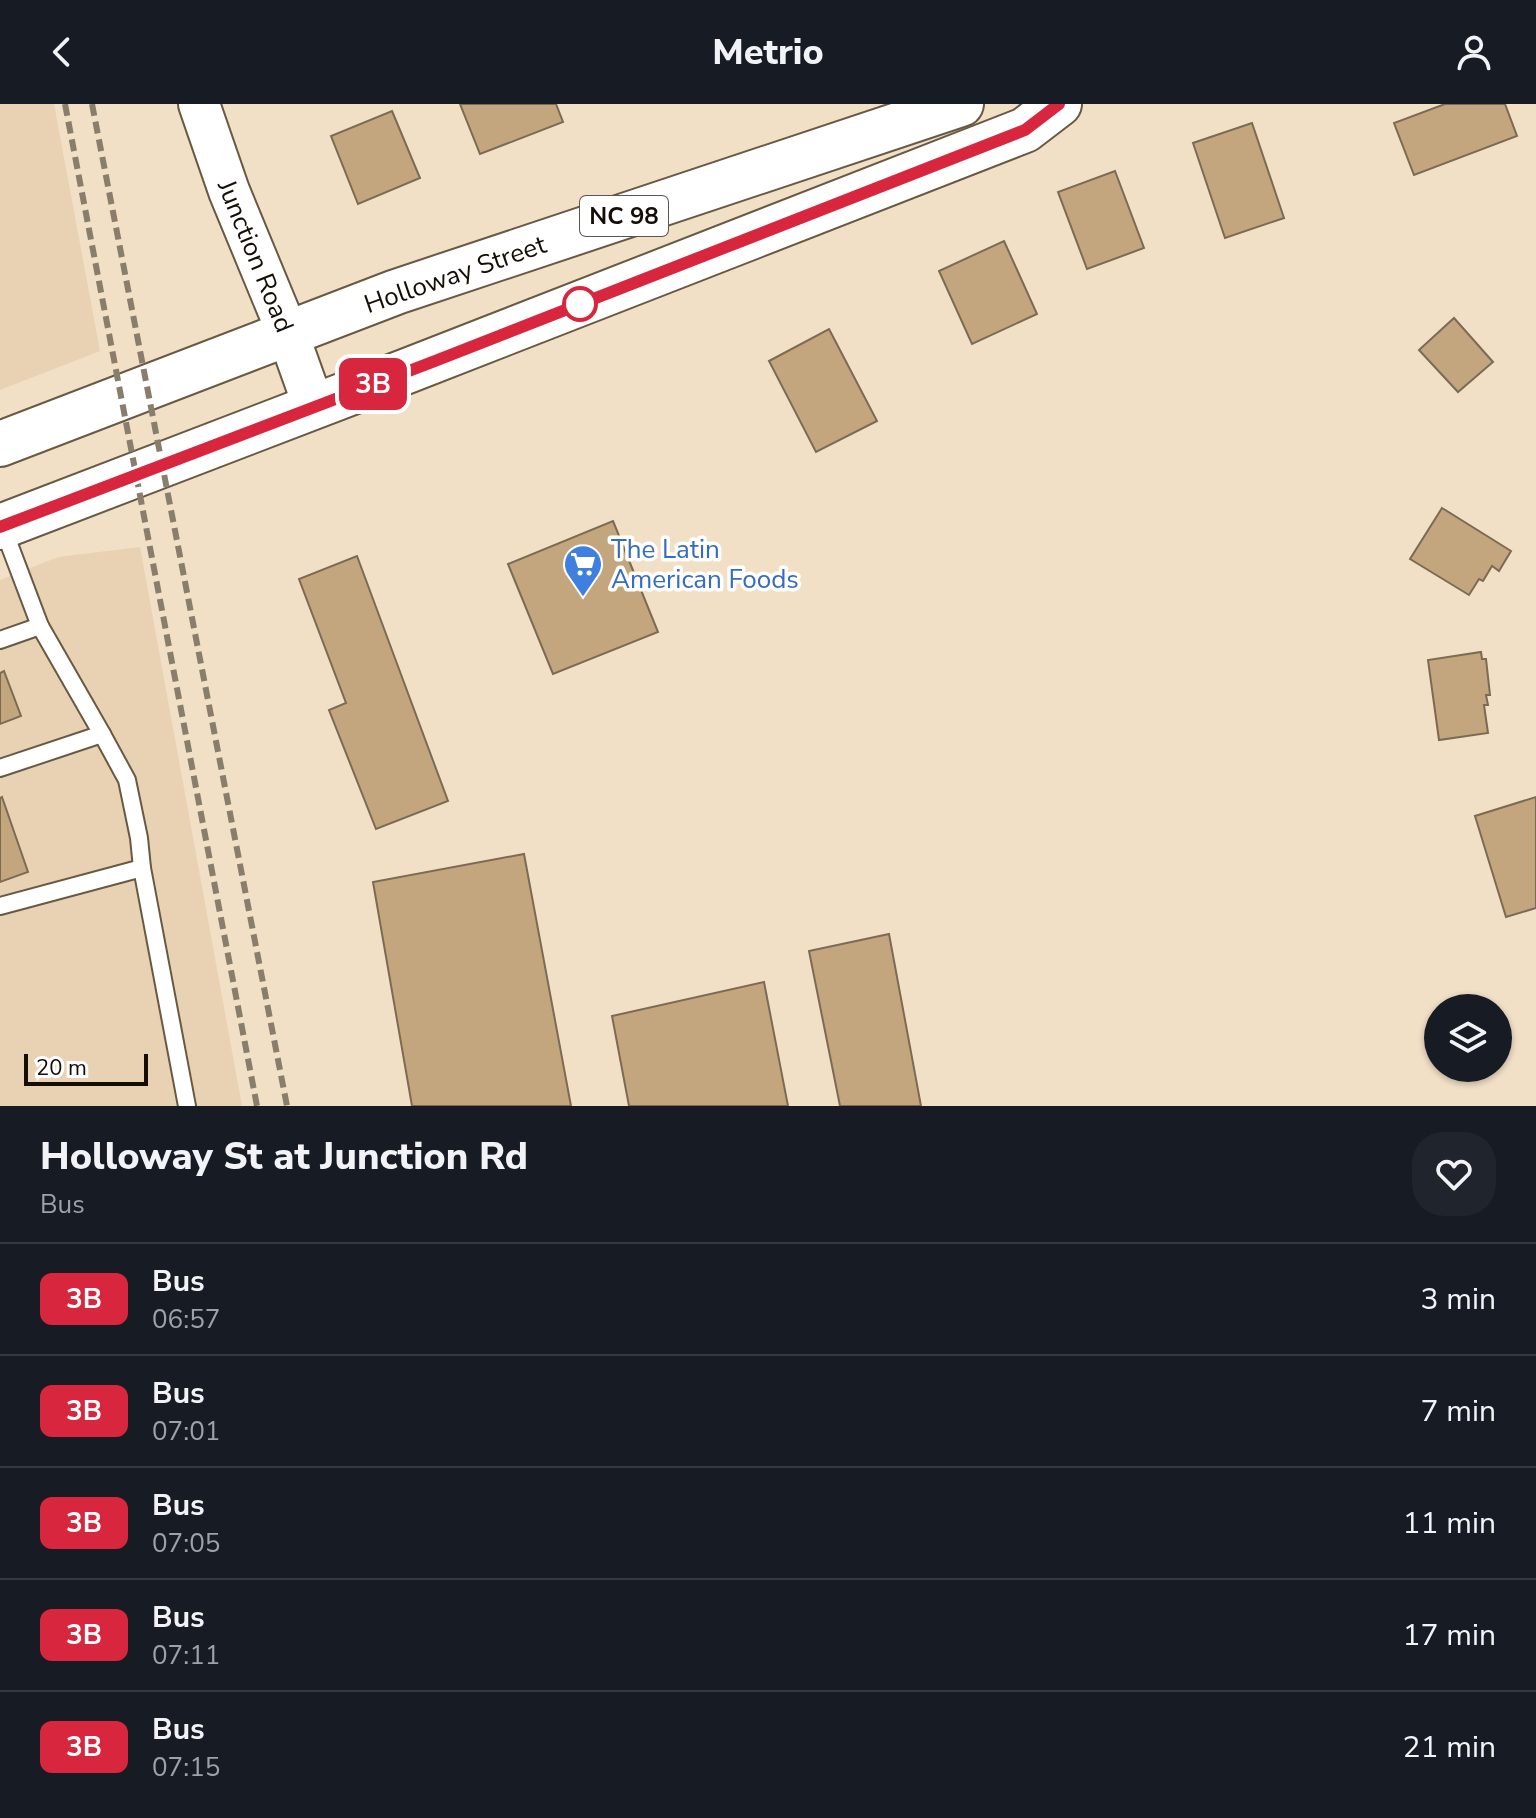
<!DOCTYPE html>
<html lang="en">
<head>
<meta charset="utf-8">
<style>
  body { margin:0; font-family:"Nunito Sans",sans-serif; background:#20242c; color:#f1f3f6; height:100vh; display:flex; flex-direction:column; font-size:30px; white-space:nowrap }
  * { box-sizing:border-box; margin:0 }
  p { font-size:26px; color:#9ea1a6 }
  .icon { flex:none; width:44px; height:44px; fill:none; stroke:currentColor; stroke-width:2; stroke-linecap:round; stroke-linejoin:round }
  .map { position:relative; height:1002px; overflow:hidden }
  .sheet { display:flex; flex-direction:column; background:#171b24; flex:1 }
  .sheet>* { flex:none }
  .badge { padding:0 16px; border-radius:12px; font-size:28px; line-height:52px }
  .controls { position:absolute; left:1424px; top:890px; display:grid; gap:16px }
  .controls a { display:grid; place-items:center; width:88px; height:88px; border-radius:50%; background:#171b24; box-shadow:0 2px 6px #0004; font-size:40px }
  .scale { position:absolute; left:24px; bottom:20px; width:124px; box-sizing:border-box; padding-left:8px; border:4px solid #140e06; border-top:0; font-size:22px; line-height:28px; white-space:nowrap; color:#140e06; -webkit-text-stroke:6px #fff; paint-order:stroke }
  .map>.badge { position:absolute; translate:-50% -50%; box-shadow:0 0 0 4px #fff }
  .round { display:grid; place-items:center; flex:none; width:84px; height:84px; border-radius:32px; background:#20242c }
  .head { display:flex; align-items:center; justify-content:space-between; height:136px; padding:0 40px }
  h1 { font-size:38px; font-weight:800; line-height:60px }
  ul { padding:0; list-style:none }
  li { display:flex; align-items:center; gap:24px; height:112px; padding:0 40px; border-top:2px solid #363941 }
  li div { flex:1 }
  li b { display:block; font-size:30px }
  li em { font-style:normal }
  li .badge { min-width:88px; font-weight:700; text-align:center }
  header { display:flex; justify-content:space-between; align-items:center; height:104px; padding:0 40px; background:#171b24; font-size:36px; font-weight:800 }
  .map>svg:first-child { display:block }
  .built { fill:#e9d2b3 }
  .building { fill:#c3a67d; stroke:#7b6b54; stroke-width:2 }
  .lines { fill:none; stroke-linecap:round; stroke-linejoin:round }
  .service-casing { stroke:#685943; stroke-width:20 }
  .tertiary-casing { stroke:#685943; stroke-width:44 }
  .trunk-casing { stroke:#685943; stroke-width:48 }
  .service { stroke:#fff; stroke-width:16 }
  .tertiary { stroke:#fff; stroke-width:40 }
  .trunk { stroke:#fff; stroke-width:44 }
  .rail { stroke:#897d6c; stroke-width:6; stroke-dasharray:12 6; stroke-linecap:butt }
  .line-casing { stroke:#fff; stroke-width:18 }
  .line { stroke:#d7263d; stroke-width:12 }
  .stop-dot { fill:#fff; stroke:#d7263d; stroke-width:4 }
  .labels { text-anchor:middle; stroke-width:7; stroke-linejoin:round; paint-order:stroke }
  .shield { fill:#fff; stroke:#5a5651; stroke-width:2 }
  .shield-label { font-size:24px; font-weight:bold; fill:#140e06 }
  .street-label { font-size:26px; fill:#140e06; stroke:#fff }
  .shop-label { font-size:26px; fill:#366cbe; stroke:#fff; text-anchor:start }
</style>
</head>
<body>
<header><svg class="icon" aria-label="back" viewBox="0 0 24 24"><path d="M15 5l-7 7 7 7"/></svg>Metrio<svg class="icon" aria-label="person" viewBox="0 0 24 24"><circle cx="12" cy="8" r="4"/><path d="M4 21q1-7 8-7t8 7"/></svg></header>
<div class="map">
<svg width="1536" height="1002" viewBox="0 0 1536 1002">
  <rect width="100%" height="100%" fill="#f1dfc6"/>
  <g class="built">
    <path d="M0 0H54L100 247 0 286Z"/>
    <path d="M140 443 242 1002H0V476L58 453Z"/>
  </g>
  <g class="building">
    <path d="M460 0H556L563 18 480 50Z"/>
    <path d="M1445 0H1505L1517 32 1414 71 1394 19Z"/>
    <path d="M392 7 420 74 358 100 331 32Z"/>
    <path d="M1252 19 1284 114 1225 134 1193 39Z"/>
    <path d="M1115 67 1144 144 1087 165 1058 88Z"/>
    <path d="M1004 137 1037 210 972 240 939 167Z"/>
    <path d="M1454 214 1493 258 1458 288 1419 246Z"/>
    <path d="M829 225 877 317 816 348 769 257Z"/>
    <path d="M1442 404 1511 447 1499 467 1492 462 1483 477 1479 475 1469 491 1410 455Z"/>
    <path d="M613 417 658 528 553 570 508 460Z"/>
    <path d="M357 452 448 697 376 725 329 606 346 599 299 475Z"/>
    <path d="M1481 548 1482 555H1486L1490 591H1486L1488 601H1484L1488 629 1439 636 1428 556Z"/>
    <path d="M4 567 21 612 0 620V569Z"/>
    <path d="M2 693 28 768 0 778V694Z"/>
    <path d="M1536 693V804L1506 813 1475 712Z"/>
    <path d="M524 750 571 1002H412L373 778Z"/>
    <path d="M889 830 921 1002H840L809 847Z"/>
    <path d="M764 878 788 1002H629L612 912Z"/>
  </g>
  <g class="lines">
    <defs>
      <g id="service">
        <path d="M0 536 40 522 3 424"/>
        <path d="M102 630 127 676 139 734 142 764 187 1002"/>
        <path d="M0 664 102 630 40 522"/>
        <path d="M0 802 142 764"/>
      </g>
      <path id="tertiary" d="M199 0 229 87 288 230 314 303"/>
      <g id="trunk">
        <path d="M0 340 396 188 961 0"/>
        <path d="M0 423 407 267 1025 26 1059 0"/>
      </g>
    </defs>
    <use href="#service" class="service-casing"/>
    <use href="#tertiary" class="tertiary-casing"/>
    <use href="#trunk" class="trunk-casing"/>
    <use href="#service" class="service"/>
    <use href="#tertiary" class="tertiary"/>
    <use href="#trunk" class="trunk"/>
    <g class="rail">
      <path d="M65 0 257 1002"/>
      <path d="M92 0 287 1002"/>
    </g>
  </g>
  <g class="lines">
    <defs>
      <path id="line" d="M0 423 435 257 1025 26 1059 0"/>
    </defs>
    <use href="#line" class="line-casing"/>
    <use href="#line" class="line"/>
  </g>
  <defs>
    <symbol id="supermarket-pin" viewBox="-11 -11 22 30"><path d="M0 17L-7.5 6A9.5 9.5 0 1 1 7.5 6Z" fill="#3f7fe0" stroke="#fff"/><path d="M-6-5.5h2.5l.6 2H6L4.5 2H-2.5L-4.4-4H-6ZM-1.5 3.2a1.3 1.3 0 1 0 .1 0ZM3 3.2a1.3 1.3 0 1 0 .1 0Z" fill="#fff"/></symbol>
  </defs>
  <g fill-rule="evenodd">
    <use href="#supermarket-pin" x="561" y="438" width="44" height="60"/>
  </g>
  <circle class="stop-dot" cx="580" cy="200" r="16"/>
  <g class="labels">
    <rect class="shield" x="580" y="92" width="88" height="40" rx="6"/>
    <g class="shield-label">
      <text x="624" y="120">NC 98</text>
    </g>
    <g class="street-label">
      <text transform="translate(256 152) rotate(68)" y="9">Junction Road</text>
      <text transform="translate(455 170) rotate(-19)" y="9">Holloway Street</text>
    </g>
    <g class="shop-label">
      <text x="611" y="454">The Latin<tspan x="611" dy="30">American Foods</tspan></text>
    </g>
  </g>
</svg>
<div class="controls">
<a><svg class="icon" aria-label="layers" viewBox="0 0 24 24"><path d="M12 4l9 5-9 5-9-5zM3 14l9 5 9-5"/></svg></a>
</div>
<div class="scale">20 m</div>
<b class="badge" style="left:373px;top:280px;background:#d7263d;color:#fff">3B</b>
</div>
<section class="sheet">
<div class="head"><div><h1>Holloway St at Junction Rd</h1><p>Bus</p></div><a class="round"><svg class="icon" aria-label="heart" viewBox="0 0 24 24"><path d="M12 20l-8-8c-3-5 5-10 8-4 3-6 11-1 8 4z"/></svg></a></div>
<ul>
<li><span class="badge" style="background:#d7263d;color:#fff">3B</span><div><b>Bus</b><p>06:57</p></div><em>3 min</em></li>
<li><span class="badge" style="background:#d7263d;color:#fff">3B</span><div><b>Bus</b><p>07:01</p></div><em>7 min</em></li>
<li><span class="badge" style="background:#d7263d;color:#fff">3B</span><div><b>Bus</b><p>07:05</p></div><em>11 min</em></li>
<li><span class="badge" style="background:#d7263d;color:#fff">3B</span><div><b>Bus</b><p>07:11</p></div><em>17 min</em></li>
<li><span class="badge" style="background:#d7263d;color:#fff">3B</span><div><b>Bus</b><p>07:15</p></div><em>21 min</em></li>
</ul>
</section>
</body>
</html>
